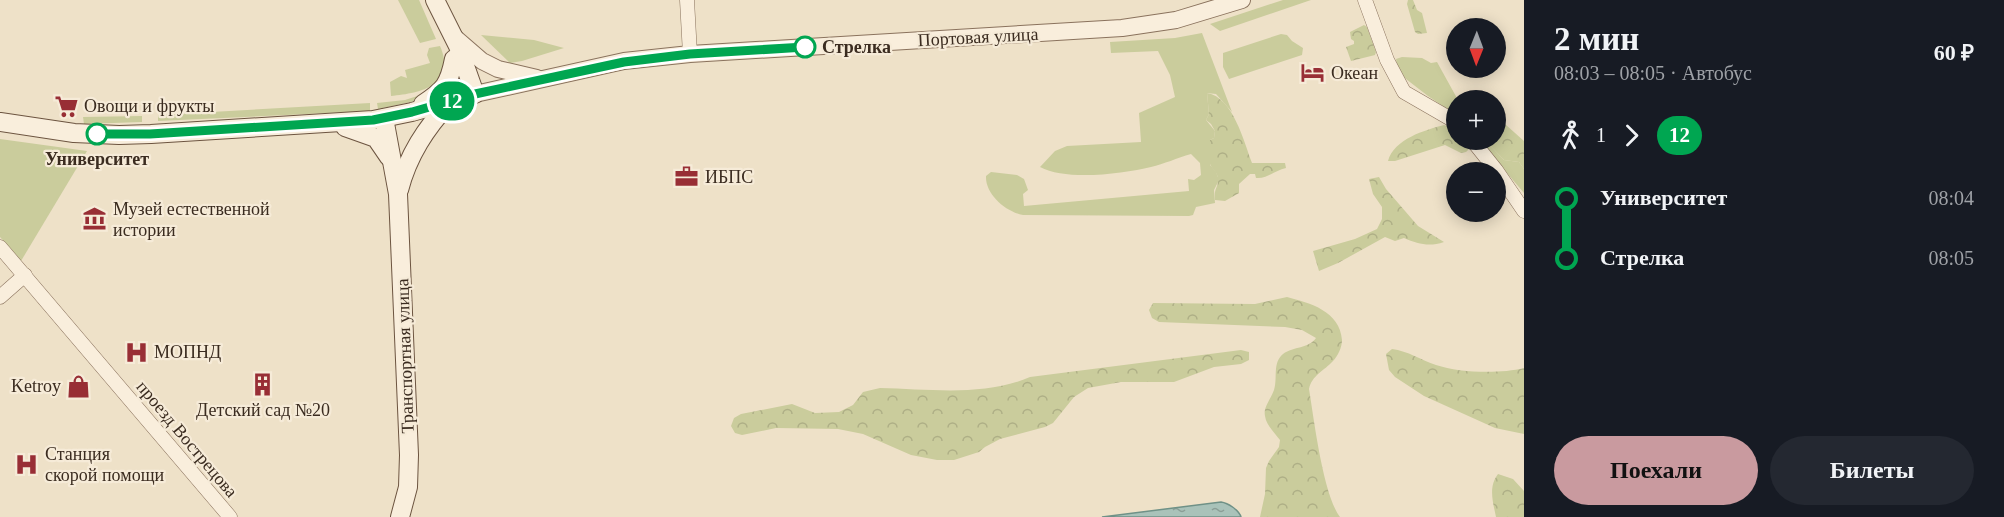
<!DOCTYPE html>
<html lang="ru">
<head>
<meta charset="utf-8">
<style>
  body { margin:0; font-family:Georgia,serif; background:#242831; color:#f1f3f6; height:100vh; display:flex; flex-direction:column; font-size:22px; white-space:nowrap }
  * { box-sizing:border-box; margin:0 }
  p { font-size:20px; color:#9ea1a6 }
  .icon { flex:none; width:33px; height:33px; fill:none; stroke:currentColor; stroke-width:2; stroke-linecap:round; stroke-linejoin:round }
  .map { position:relative; flex:1; overflow:hidden }
  .panel { display:flex; flex-direction:column; background:#171b24; width:480px }
  .panel>* { flex:none }
  .badge { padding:0 12px; border-radius:20px; font-size:21px; line-height:39px }
  .needle { width:39px; rotate:181deg }
  .fabs { position:absolute; left:1446px; top:18px; display:grid; gap:12px }
  .fabs a { display:grid; place-items:center; width:60px; height:60px; border-radius:50%; background:#171b24; box-shadow:0 3px 15px #0003; font-size:30px }
  .map>.badge { position:absolute; translate:-50% -50%; box-shadow:0 0 0 3px #fff }
  .legs { display:flex; align-items:center; gap:9px; height:66px; padding:0 30px; font-size:20px }
  .legs p { margin-inline-start:auto }
  .headline { display:flex; align-items:center; justify-content:space-between; height:102px; padding:0 30px }
  h1 { font-size:33px; font-weight:700; line-height:45px }
  .primary-button { display:flex; gap:12px; margin-top:auto; padding:12px 30px }
  .primary-button a { flex:1; height:69px; border-radius:36px; background:#c99a9f; color:#111; font-size:24px; font-weight:700; line-height:69px; text-align:center }
  .primary-button a+a { background:#242831; color:#f1f3f6 }
  ul { padding:0 30px; list-style:none }
  li { display:flex; align-items:center; gap:21px; height:60px; font-size:22px }
  li i { display:grid; place-items:center; width:9px; height:100%; margin:0 8px; background:currentColor }
  li i::after { content:''; width:15px; height:15px; margin:-8px; border:4px solid; border-radius:50%; background:#171b24 }
  li p { margin-inline-start:auto }
  li:first-child i { background:linear-gradient(#0000 50%,currentColor 0) }
  li:last-child i { background:linear-gradient(currentColor 50%,#0000 0) }
  main { display:flex; flex:1; min-height:0 }
  .map>svg:first-child { display:block }
  .green { fill:#cacc9c }
  .forest { fill:url(#forest-crowns) }
  .water { fill:url(#water-ripples); stroke:#6f9187; stroke-width:1.5 }
  .lines { fill:none; stroke-linecap:round; stroke-linejoin:round }
  .minor-casing { stroke:#8a725d; stroke-width:15 }
  .tertiary-casing { stroke:#8a725d; stroke-width:18 }
  .secondary-casing { stroke:#6c5440; stroke-width:20 }
  .minor { stroke:#f9eedc; stroke-width:14 }
  .tertiary { stroke:#f9eedc; stroke-width:16 }
  .secondary { stroke:#f9eedc; stroke-width:18 }
  .line-1-casing { stroke:#fff; stroke-width:14 }
  .line-1 { stroke:#00a651; stroke-width:9 }
  .stop-1-dot { fill:#fff; stroke:#00a651; stroke-width:3 }
  .labels { text-anchor:middle; stroke-width:4.5; stroke-linejoin:round; paint-order:stroke }
  .street-label { font-size:18px; fill:#3b2c20; stroke:#f6ebd8 }
  .stop-label { font-size:18px; font-weight:bold; fill:#3b2c20; stroke:#f6ebd8; text-anchor:start }
  .poi-label { font-size:18px; fill:#3b2c20; stroke:#f6ebd8; text-anchor:start }
</style>
</head>
<body>
<main>
<div class="map">
<svg width="1524" height="517" viewBox="0 0 1524 517">
  <defs>
    <pattern id="forest-crowns" width="20" height="18" patternUnits="userSpaceOnUse" patternTransform="scale(1.5)"><rect width="20" height="18" fill="#cacc9c"/><path d="M2 6a3 3 0 1 1 6 0M12 15a3 3 0 1 1 6 0" fill="none" stroke="#aeaf86"/></pattern>
    <pattern id="water-ripples" width="26" height="14" patternUnits="userSpaceOnUse" patternTransform="scale(1.5)"><rect width="26" height="14" fill="#a9c2b9"/><path d="M2 4q2-2 4 0t4 0M15 11q2-2 4 0t4 0" fill="none" stroke="#8b9e96"/></pattern>
  </defs>
  <rect width="100%" height="100%" fill="#eee1c8"/>
  <g class="green">
    <path d="M398 0H419L436 39 420 43Z"/>
    <path d="M1283 0H1311L1220 31 1210 24Z"/>
    <path d="M1202 33 1232 112 1216 94 1207 93 1209 114 1206 120 1215 131 1214 138 1210 140V165L1216 172 1219 180 1214 190 1215 203 1196 207 1193 215 1189 216 1023 215C1006 212 985 194 986 176L991 172 1017 175 1024 179 1028 190 1023 194 1024 206 1189 191 1188 179 1194 180 1201 175 1200 163 1191 154C1177 158 1164 164 1151 167 1122 174 1066 181 1040 167L1055 151 1067 146 1141 142 1139 113 1175 97 1170 75 1158 51 1111 53 1110 42 1175 38Z"/>
    <path d="M1281 34 1287 35 1292 41 1303 48 1302 55 1229 79 1223 67V53Z"/>
    <path d="M481 35 534 40 564 48 522 61 510 63Z"/>
    <path d="M440 46C457 85 422 93 391 96L390 82 401 76 407 78 405 70 430 63 427 55 429 48Z"/>
    <path d="M1402 57 1422 58 1431 63 1437 62 1458 100 1456 115 1428 96 1406 79 1398 71 1396 59Z"/>
    <path d="M436 90 425 99 378 109 377 103 405 100Z"/>
    <path d="M370 103V111L158 121V115Z"/>
    <path d="M142 116V122L84 124 83 117Z"/>
    <path d="M0 139 87 151 21 261 0 237Z"/>
    <path d="M1479 140H1485L1504 160 1519 162 1524 169V193Z"/>
  </g>
  <g class="forest">
    <path d="M1408 0H1413L1417 10 1422 13 1427 33 1418 34 1415 32 1407 4Z"/>
    <path d="M1364 25 1367 27 1376 52 1375 55 1351 61 1346 47 1354 44V41L1351 39 1350 32Z"/>
    <path d="M1207 93C1233 97 1244 142 1252 163H1285L1286 168C1275 170 1268 179 1256 178L1255 174H1250L1239 184V193L1225 201 1215 200C1214 188 1217 190 1218 181 1219 173 1212 170 1210 164 1207 157 1210 147 1210 140L1214 138 1215 131 1211 124 1206 120 1209 114Z"/>
    <path d="M1496 116 1524 141V169L1519 162 1504 160 1485 140H1496Z"/>
    <path d="M1444 125 1456 129V140H1467L1472 146 1466 152 1461 153 1445 145 1395 161H1388C1394 139 1425 130 1444 125Z"/>
    <path d="M1379 177 1386 189 1418 226 1444 242C1429 247 1418 244 1404 238L1395 241 1385 237 1338 263 1319 271 1313 251 1355 239 1377 229 1382 219V207L1373 194 1369 179Z"/>
    <path d="M1287 297C1310 303 1340 311 1342 340 1342 347 1338 356 1333 361 1324 371 1312 375 1309 389 1314 419 1323 495 1340 517H1260L1265 494 1266 468 1269 461 1279 447 1280 440C1275 433 1266 425 1265 416 1263 407 1271 399 1274 390 1278 378 1272 363 1283 354 1294 346 1308 349 1316 338L1302 330 1285 327 1159 322 1152 318 1149 310 1153 303 1255 304Z"/>
    <path d="M1392 349C1408 351 1421 360 1436 365 1460 373 1500 374 1524 368V434L1495 428 1424 396 1395 377 1389 370 1386 354Z"/>
    <path d="M1241 350 1249 352V360L1241 364 1214 367 1174 382H1121L1088 388 1074 397 1053 423 1045 427 1000 439 985 447 979 452 954 460H937L911 455 863 434 838 429 776 428 742 435 735 433 731 426 734 418 741 414 792 404 815 413 839 412 853 405 863 392 880 388C929 389 985 397 1030 377Z"/>
    <path d="M1498 474 1513 479 1524 491V517H1496C1493 502 1488 487 1498 474Z"/>
  </g>
  <path class="water" d="M1221 502C1228 503 1239 510 1241 517H1102Z"/>
  <g class="lines">
    <defs>
      <g id="minor">
        <path d="M687 0 690 54"/>
        <path d="M1365 0 1387 60 1404 92 1456 122"/>
        <path d="M1472 140 1496 170 1524 211"/>
        <path d="M0 247 230 517"/>
        <path d="M0 297 25 275"/>
      </g>
      <g id="tertiary">
        <path d="M452 35 482 61 498 69 537 78"/>
        <path d="M475 94 624 61 690 54 1122 28 1176 20 1242 0"/>
      </g>
      <g id="secondary">
        <path d="M423 104C444 90 449 85 454 59"/>
        <path d="M384 118 398 194 409 455 408 487 400 517"/>
        <path d="M0 122 74 133 119 135 151 134 373 120 412 112 475 94 458 46 435 0"/>
        <path d="M345 127 376 138 389 157"/>
        <path d="M399 190C408 155 426 128 450 102"/>
      </g>
    </defs>
    <use href="#minor" class="minor-casing"/>
    <use href="#tertiary" class="tertiary-casing"/>
    <use href="#secondary" class="secondary-casing"/>
    <use href="#minor" class="minor"/>
    <use href="#tertiary" class="tertiary"/>
    <use href="#secondary" class="secondary"/>
  </g>
  <g class="lines">
    <defs>
      <path id="line-1" d="M97 134H150L373 120 412 112 475 94 624 62 690 54 805 47"/>
    </defs>
    <use href="#line-1" class="line-1-casing"/>
    <use href="#line-1" class="line-1"/>
  </g>
  <defs>
    <symbol id="hotel-bare" viewBox="-9 -9 18 18"><path d="M-6-4.5h1.5V1H6V5H4.5V3h-9V5H-6ZM-4 0a1.8 1.8 0 1 1 3.6 0ZM.5 0V-2.5h3Q6-2.5 6 0Z" fill="#982e35" stroke="#f6ebd8" stroke-width="2.5" paint-order="stroke"/></symbol>
    <symbol id="supermarket-bare" viewBox="-9 -9 18 18"><path d="M-6-5.5h2.5l.6 2H6L4.5 2H-2.5L-4.4-4H-6ZM-1.5 3.2a1.3 1.3 0 1 0 .1 0ZM3 3.2a1.3 1.3 0 1 0 .1 0Z" fill="#982e35" stroke="#f6ebd8" stroke-width="2.5" paint-order="stroke"/></symbol>
    <symbol id="office-bare" viewBox="-9 -9 18 18"><path d="M-6-3h4V-5.5h4V-3h4V5H-6ZM-1-4.5V-3h2v-1.5ZM-6 0V1H6V0Z" fill="#982e35" stroke="#f6ebd8" stroke-width="2.5" paint-order="stroke"/></symbol>
    <symbol id="museum-bare" viewBox="-9 -9 18 18"><path d="M0-6L6-3V-2H-6V-3ZM-5-1h2V3h-2ZM-1-1h2V3h-2ZM3-1h2V3H3ZM-6 4H6V6H-6Z" fill="#982e35" stroke="#f6ebd8" stroke-width="2.5" paint-order="stroke"/></symbol>
    <symbol id="hospital-bare" viewBox="-9 -9 18 18"><path d="M-5-5h3v3.5h4V-5h3V5h-3V1.5h-4V5h-3Z" fill="#982e35" stroke="#f6ebd8" stroke-width="2.5" paint-order="stroke"/></symbol>
    <symbol id="building-bare" viewBox="-9 -9 18 18"><path d="M-4-6H4V6H1V3H-1V6H-4ZM-2.5-4.3h1.7v1.8h-1.7ZM.8-4.3h1.7v1.8H.8ZM-2.5-1h1.7V.8h-1.7ZM.8-1h1.7V.8H.8Z" fill="#982e35" stroke="#f6ebd8" stroke-width="2.5" paint-order="stroke"/></symbol>
    <symbol id="shop-bare" viewBox="-9 -9 18 18"><path d="M-5-2.5h2.3a2.7 3.5 0 0 1 5.4 0H5L5.5 6h-11ZM-1.5-2.5h3a1.5 2.3 0 0 0-3 0Z" fill="#982e35" stroke="#f6ebd8" stroke-width="2.5" paint-order="stroke"/></symbol>
  </defs>
  <g fill-rule="evenodd">
    <use href="#hotel-bare" x="1296" y="56" width="33" height="33"/>
    <use href="#supermarket-bare" x="50" y="90" width="33" height="33"/>
    <use href="#office-bare" x="670" y="160" width="33" height="33"/>
    <use href="#museum-bare" x="78" y="202" width="33" height="33"/>
    <use href="#hospital-bare" x="120" y="336" width="33" height="33"/>
    <use href="#building-bare" x="246" y="368" width="33" height="33"/>
    <use href="#shop-bare" x="62" y="370" width="33" height="33"/>
    <use href="#hospital-bare" x="10" y="448" width="33" height="33"/>
  </g>
  <g class="stop-1-dot">
    <circle cx="805" cy="47" r="10"/>
    <circle cx="97" cy="134" r="10"/>
  </g>
  <g class="labels">
    <g class="street-label">
      <text transform="translate(978 37) rotate(-3)" y="6">Портовая улица</text>
      <text transform="translate(405 356) rotate(-92)" y="6">Транспортная улица</text>
      <text transform="translate(187 439) rotate(50)" y="6">проезд Вострецова</text>
    </g>
    <g class="stop-label">
      <text x="822" y="53">Стрелка</text>
      <text x="97" y="165" text-anchor="middle">Университет</text>
    </g>
    <g class="poi-label">
      <text x="1331" y="79">Океан</text>
      <text x="84" y="112">Овощи и фрукты</text>
      <text x="705" y="183">ИБПС</text>
      <text x="113" y="215">Музей естественной<tspan x="113" dy="21">истории</tspan></text>
      <text x="154" y="358">МОПНД</text>
      <text x="61" y="392" text-anchor="end">Ketroy</text>
      <text x="263" y="416" text-anchor="middle">Детский сад №20</text>
      <text x="45" y="460">Станция<tspan x="45" dy="21">скорой помощи</tspan></text>
    </g>
  </g>
</svg>
<div class="fabs">
<a><svg class="needle" viewBox="-14 -14 28 28"><path d="M0-13l5 13h-10z" fill="#e53935"/><path d="M0 13l5-13h-10z" fill="#9ea1a6"/></svg></a>
<a>+</a>
<a>−</a>
</div>
<b class="badge" style="left:452px;top:101px;background:#00a651;color:#fff">12</b>
</div>
<section class="panel">
<div class="headline"><div><h1>2 мин</h1><p>08:03 – 08:05 · Автобус</p></div><b>60 ₽</b></div>
<div class="legs"><svg class="icon" aria-label="walk" viewBox="0 0 24 24"><circle cx="13" cy="4" r="2"/><path d="M13 8l-2 6 4 7M11 14l-3 7M7 12l3-4h3l4 4"/></svg>1<svg class="icon" aria-label="forward" viewBox="0 0 24 24"><path d="M9 5l7 7-7 7"/></svg><b class="badge" style="background:#00a651;color:#fff">12</b></div>
<ul>
<li><i style="color:#00a651"></i><b>Университет</b><p>08:04</p></li>
<li><i style="color:#00a651"></i><b>Стрелка</b><p>08:05</p></li>
</ul>
<div class="primary-button"><a>Поехали</a><a>Билеты</a></div>
</section>
</main>
</body>
</html>
